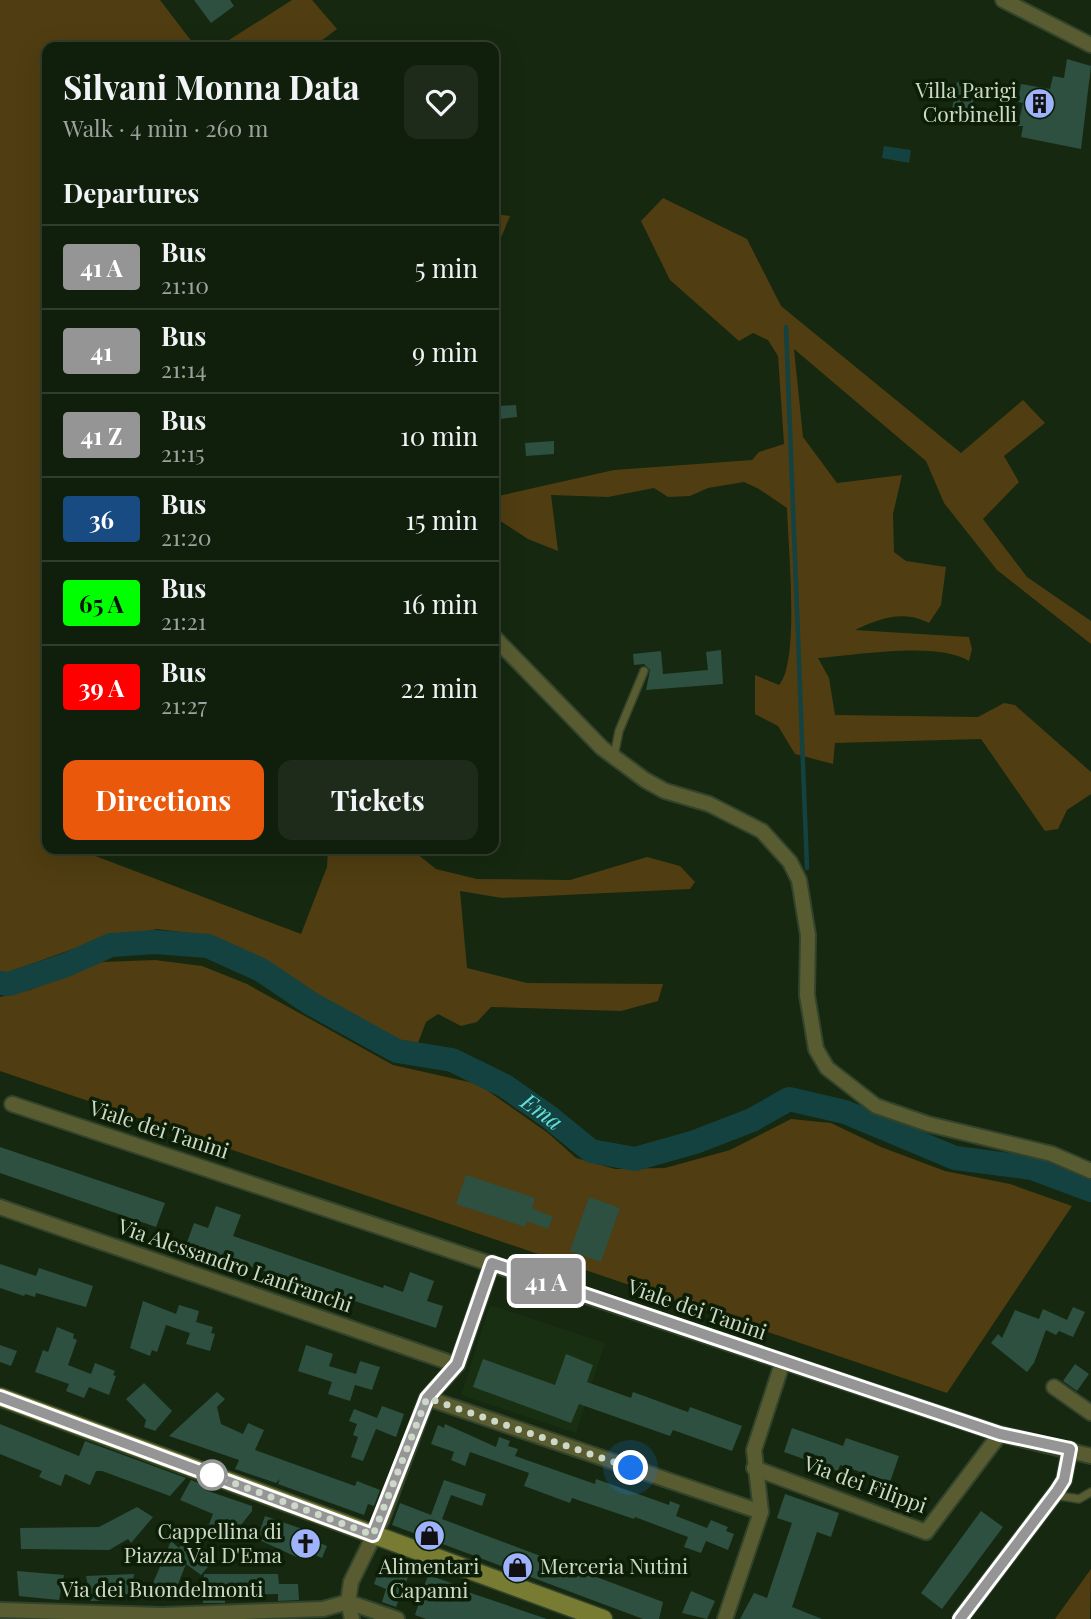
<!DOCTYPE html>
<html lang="en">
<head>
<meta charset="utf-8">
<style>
  body { margin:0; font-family:"Playfair Display",serif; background:#1e2b1a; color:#f1f3f6; height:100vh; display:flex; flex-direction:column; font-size:26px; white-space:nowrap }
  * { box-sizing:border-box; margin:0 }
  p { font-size:23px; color:#9ca29d }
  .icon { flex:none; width:38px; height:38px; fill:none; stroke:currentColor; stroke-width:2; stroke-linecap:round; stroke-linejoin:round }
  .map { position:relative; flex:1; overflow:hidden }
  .side { position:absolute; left:42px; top:42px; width:457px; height:812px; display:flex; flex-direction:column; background:#101e0c; border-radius:14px; box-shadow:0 7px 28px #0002,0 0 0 2px #303c2d }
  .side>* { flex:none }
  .badge { padding:0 14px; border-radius:5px; font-size:24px; line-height:46px }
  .you { position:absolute; width:35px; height:35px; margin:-18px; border:5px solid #fff; border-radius:50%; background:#1a73e8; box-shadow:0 0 0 10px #1a73e833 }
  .map>.badge { position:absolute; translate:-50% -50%; box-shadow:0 0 0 4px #fff }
  h2 { padding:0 21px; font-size:26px; line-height:63px }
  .round { display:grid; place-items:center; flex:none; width:74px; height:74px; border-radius:14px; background:#1e2b1a }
  .headline { display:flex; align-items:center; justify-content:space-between; height:119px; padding:0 21px }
  h1 { font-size:33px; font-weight:700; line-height:52px }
  .button { display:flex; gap:14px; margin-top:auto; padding:14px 21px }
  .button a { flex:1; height:80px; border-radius:14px; background:#ea580c; color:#fff; font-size:28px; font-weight:700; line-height:80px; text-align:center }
  .button a+a { background:#1e2b1a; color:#f1f3f6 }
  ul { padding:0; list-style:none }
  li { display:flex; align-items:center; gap:21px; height:84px; padding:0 21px; border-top:2px solid #303c2d }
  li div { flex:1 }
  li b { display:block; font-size:26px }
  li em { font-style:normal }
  li .badge { min-width:77px; font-weight:700; text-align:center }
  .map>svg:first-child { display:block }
  .built { fill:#192f11 }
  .green { fill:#503d11 }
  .water { fill:#144240 }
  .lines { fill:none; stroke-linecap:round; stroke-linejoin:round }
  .stream { stroke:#144240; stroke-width:4.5 }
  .river { stroke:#144240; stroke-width:24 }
  .building { fill:#2d5041 }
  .service-casing { stroke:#33442d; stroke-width:10 }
  .minor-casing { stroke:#33442d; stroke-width:18 }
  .secondary-casing { stroke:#33442d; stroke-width:21 }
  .service { stroke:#595b30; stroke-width:7 }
  .minor { stroke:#595b30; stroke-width:14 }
  .secondary { stroke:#787b32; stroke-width:18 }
  .line-casing { stroke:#fff; stroke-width:16 }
  .line { stroke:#969595; stroke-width:10 }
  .walk { stroke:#ccd8c8; stroke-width:7; stroke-dasharray:0 12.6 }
  .stop-dot { fill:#fff; stroke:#969595; stroke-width:3.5 }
  .labels { text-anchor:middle; stroke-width:7; stroke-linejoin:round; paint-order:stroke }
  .poi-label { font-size:21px; fill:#ccd8c8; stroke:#0d1e07; text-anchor:end }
  .street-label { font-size:21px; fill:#ccd8c8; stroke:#0d1e07 }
  .water-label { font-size:23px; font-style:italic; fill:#63e0db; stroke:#0d1e07 }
</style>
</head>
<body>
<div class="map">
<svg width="1091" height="1619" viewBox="0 0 1091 1619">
  <rect width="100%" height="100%" fill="#162810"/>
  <path class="built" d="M490 1305 605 1343 576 1433 461 1395Z"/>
  <g class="green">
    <path d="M0 0H160L196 47H47V807L40 835 47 838V849H77L301 934 327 867 328 849H411L436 869 477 879 570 880 647 857 680 866 695 882 690 889 502 898 460 891 467 968 527 983 663 984 658 1001 621 1011 491 1007 477 1022 461 1026 438 1014 426 1022 418 1043 395 1041 301 985 205 935 157 929 87 944 0 975Z"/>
    <path d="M292 0H312L337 29 313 47H218Z"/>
    <path d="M663 198 747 239 781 306 961 453 1023 400 1045 423 1004 456 1019 482 983 519 1027 577 1091 621V644L997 570 944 503 926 461 794 349 803 437 837 483 902 475 893 514 894 552 906 561 946 567 941 605 929 623C903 610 881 618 855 630L969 637 972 649 969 661C937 641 857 655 818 658L829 678 835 715 978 717 1004 703 1015 705 1091 772V794L1067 810 1058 829 1045 831 981 739 835 743 833 764 795 754 778 726 755 714V675L779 685C800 662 788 545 787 508L759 489 744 482 708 488 690 496 668 497 654 488 608 497 551 495 558 551 528 539 494 517V497L614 470 752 460 759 452 784 444 778 356 768 340 753 333 739 341 670 280 641 221Z"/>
    <path d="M494 214 510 216 494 255Z"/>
    <path d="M155 960 202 966 247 984 393 1065 478 1084 548 1133 576 1158 615 1169 665 1168 730 1150 791 1119 831 1123 881 1147 945 1171 1010 1184 1072 1206 947 1393 0 1071V997L30 990 101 962Z"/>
    <path d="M1091 1569 1090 1619H1055Z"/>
  </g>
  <path class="water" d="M884 146 911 150 909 163 882 158Z"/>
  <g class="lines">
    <path class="stream" d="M786 327 807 868"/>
    <path class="river" id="s1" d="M0 983 9 984 66 965 111 945 155 942 208 946 261 970 310 1003 397 1051 452 1060 505 1086 548 1116 591 1151 635 1159 695 1142 752 1120 789 1099 845 1112 955 1158 1032 1168 1091 1190"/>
  </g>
  <g class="building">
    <path d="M194 0H230L234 6 211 23Z"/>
    <path d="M1067 59 1091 66 1081 149 1021 137 1023 126H1018L1023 103 1018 102 1021 84 1050 89 1053 76 1064 78Z"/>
    <path d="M957 82 976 86 971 112 952 109Z"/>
    <path d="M516 405 517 417 499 419V406Z"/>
    <path d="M554 441V454L526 456 525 443Z"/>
    <path d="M721 650 723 684 646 690 650 670 644 664 634 665 633 654 661 651 663 674 708 670 706 652Z"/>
    <path d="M0 1147 165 1203 156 1227 0 1173Z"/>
    <path d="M466 1175 535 1198 532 1208 553 1217 548 1229 527 1221 525 1227 456 1204Z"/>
    <path d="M589 1197 620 1208 601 1262 570 1251Z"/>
    <path d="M216 1206 241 1215 233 1236 383 1288 384 1285 403 1292 410 1272 434 1281 427 1301 443 1306 436 1328 186 1245 194 1223 208 1228Z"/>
    <path d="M0 1264 36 1276 39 1268 93 1286 86 1307 36 1293 35 1297 25 1294 24 1296 0 1288Z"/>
    <path d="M143 1301 176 1314 179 1305 199 1311 196 1322 213 1327 211 1333 215 1334 210 1351 186 1344 190 1333 166 1325 157 1352 152 1350 150 1356 130 1348Z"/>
    <path d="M1073 1307 1085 1312 1073 1337 1059 1331 1056 1335 1046 1330 1034 1363 1027 1372 991 1343 998 1334 1002 1338 1015 1310 1039 1319 1043 1309 1067 1320Z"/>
    <path d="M57 1327 74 1334 73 1338 77 1340 68 1365 91 1374 95 1363 115 1371 113 1375 116 1376 109 1395 89 1387 84 1398 66 1391 69 1384 35 1372 43 1350 48 1352Z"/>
    <path d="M0 1345 17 1351 11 1366 0 1362Z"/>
    <path d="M306 1345 333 1354 329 1366 356 1374 360 1361 380 1367 372 1390 355 1385 350 1401 328 1394 332 1382 298 1371Z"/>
    <path d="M566 1354 593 1365 587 1382 631 1398 633 1392 688 1412 690 1407 742 1426 732 1451 673 1430 670 1436 579 1404 571 1423 473 1387 483 1359 555 1385Z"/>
    <path d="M1075 1364 1089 1374 1077 1391 1063 1381Z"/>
    <path d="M144 1383 172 1411 155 1431 144 1427 146 1420 126 1399Z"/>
    <path d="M217 1392 225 1399 217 1407 221 1424 243 1434 248 1423 264 1430 255 1450 355 1486 357 1481 380 1490 374 1506 368 1504 364 1515 278 1484 280 1479 276 1483 235 1469 239 1460 169 1436Z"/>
    <path d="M382 1406 404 1414 396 1437 376 1429 363 1461 351 1457 358 1437 353 1435 357 1424 349 1421 354 1409 377 1418Z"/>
    <path d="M0 1424 79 1456 85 1441 186 1478 170 1496 102 1471H96L90 1485 65 1474 61 1486 39 1477 42 1471 0 1454Z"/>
    <path d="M445 1424 496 1447 499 1437 510 1441 508 1446 518 1449 515 1456 595 1484 596 1479 669 1505 670 1501 680 1505 676 1516 707 1528 711 1520 728 1527 726 1531 734 1534 728 1550 706 1541 701 1553 684 1547 688 1537 635 1517 634 1519 572 1498 570 1503 524 1486 529 1473 470 1452 465 1466 451 1460 454 1452 431 1444 438 1425 444 1428Z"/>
    <path d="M792 1428 843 1446 846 1438 899 1456 890 1482 840 1465 838 1471 784 1452Z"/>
    <path d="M191 1480 206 1486 205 1490 252 1506V1511L237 1530 228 1526 225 1533 208 1527 213 1514 180 1500Z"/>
    <path d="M444 1480 486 1494 482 1506 451 1495 442 1519 663 1602 659 1619H643L392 1525 400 1503 431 1515Z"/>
    <path d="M785 1494 839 1513 831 1537 817 1532 792 1607 822 1619H740L754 1593 767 1598 792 1523 777 1518Z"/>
    <path d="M137 1507 153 1517 131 1543 128 1539 109 1550 21 1549 20 1528 99 1527Z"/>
    <path d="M981 1511 1003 1527 942 1609 921 1593Z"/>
    <path d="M265 1516 311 1532 308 1538 327 1546 322 1558 305 1551 301 1559 257 1539Z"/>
    <path d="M186 1538 216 1557 201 1575 186 1564 172 1599 150 1590 171 1541 179 1548Z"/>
    <path d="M383 1559 404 1566 403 1570 410 1572 396 1607 382 1602 386 1589 374 1584Z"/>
    <path d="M17 1571 64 1575 59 1600 19 1596Z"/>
    <path d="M134 1574 131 1599 91 1601 86 1576Z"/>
    <path d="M204 1574H278L279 1584H298L299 1600 278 1601V1594L225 1595V1603H203Z"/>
    <path d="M428 1575 469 1589 468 1592 547 1619H426L415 1615Z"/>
    <path d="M691 1591 715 1601 707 1619 682 1613Z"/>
  </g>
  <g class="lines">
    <defs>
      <g id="service">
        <path d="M614 756 619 731 644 671"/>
        <path d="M1054 1495 1079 1499 1091 1492"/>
      </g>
      <g id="minor">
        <path d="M1003 0 1091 45"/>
        <path d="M494 637 602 748 645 780 665 791 709 804 762 831 790 862 799 880 808 935 807 995 816 1049 827 1068 876 1106 928 1124 1052 1154 1091 1171"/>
        <path d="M12 1104 1000 1434 1091 1456"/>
        <path d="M0 1207 457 1365"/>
        <path d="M1054 1387 1091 1413"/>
        <path d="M427 1398 761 1512"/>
        <path d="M754 1468 926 1532 1000 1434"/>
        <path d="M0 1610 162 1615 323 1609 348 1602 397 1619"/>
        <path d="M352 1619 348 1602 351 1582 381 1521 427 1398 457 1365 492 1263"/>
        <path d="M725 1619 761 1512 754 1450 783 1361"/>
        <path d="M960 1619 1057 1491 1064 1480 1070 1449"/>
      </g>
      <path id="secondary" d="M0 1397 603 1619"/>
    </defs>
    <use href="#service" class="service-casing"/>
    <use href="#minor" class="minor-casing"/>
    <use href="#secondary" class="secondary-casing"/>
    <use href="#service" class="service"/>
    <use href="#minor" class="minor"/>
    <use href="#secondary" class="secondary"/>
  </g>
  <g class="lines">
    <defs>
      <path id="line" d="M0 1397 373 1535 427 1398 457 1364 492 1263 1000 1434 1070 1449 1064 1480 1057 1491 960 1619"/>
    </defs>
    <use href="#line" class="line-casing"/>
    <use href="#line" class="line"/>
    <path class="walk" d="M212 1475 373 1535 427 1398 631 1468"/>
  </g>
  <defs>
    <symbol id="building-disc" viewBox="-11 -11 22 22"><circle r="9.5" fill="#9fb3fd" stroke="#0d1e07"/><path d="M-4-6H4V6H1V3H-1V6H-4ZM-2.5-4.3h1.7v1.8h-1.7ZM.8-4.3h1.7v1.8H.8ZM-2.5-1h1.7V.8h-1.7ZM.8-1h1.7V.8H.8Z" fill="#111"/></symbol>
    <symbol id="shop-disc" viewBox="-11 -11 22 22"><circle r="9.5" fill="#9fb3fd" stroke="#0d1e07"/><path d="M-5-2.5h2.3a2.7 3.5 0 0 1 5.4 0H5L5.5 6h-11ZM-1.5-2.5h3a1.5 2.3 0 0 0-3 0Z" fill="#111"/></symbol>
    <symbol id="church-disc" viewBox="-11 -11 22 22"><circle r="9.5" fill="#9fb3fd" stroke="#0d1e07"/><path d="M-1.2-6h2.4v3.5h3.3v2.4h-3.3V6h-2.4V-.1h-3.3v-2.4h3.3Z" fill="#111"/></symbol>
  </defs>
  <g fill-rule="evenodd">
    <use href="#building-disc" x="1022" y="86" width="35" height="35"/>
    <use href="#shop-disc" x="412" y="1518" width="35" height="35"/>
    <use href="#church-disc" x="288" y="1526" width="35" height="35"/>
    <use href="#shop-disc" x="500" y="1550" width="35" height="35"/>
  </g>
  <circle class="stop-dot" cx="212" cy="1475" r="14"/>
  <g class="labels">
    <g class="poi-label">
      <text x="1017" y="98">Villa Parigi<tspan x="1017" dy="24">Corbinelli</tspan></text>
      <text x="282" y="1539">Cappellina di<tspan x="282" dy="24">Piazza Val D'Ema</tspan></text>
      <text x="429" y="1574" text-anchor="middle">Alimentari<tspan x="429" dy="24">Capanni</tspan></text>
      <text x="540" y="1574" text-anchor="start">Merceria Nutini</text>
    </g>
    <g class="street-label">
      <text transform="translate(159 1130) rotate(18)" y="7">Viale dei Tanini</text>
      <text transform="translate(235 1266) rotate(19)" y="7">Via Alessandro Lanfranchi</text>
      <text transform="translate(697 1310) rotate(19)" y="7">Viale dei Tanini</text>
      <text transform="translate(865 1485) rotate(20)" y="7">Via dei Filippi</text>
      <text x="162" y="1597">Via dei Buondelmonti</text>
    </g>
    <g class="water-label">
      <text dy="8" stroke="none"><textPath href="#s1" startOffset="592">Ema</textPath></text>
    </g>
  </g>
</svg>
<div class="you" style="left:631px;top:1468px"></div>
<b class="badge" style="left:546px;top:1281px;background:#969595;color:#fff">41 A</b>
<section class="side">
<div class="headline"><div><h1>Silvani Monna Data</h1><p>Walk · 4 min · 260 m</p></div><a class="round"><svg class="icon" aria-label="heart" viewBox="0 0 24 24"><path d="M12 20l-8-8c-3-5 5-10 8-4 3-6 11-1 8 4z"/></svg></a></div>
<h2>Departures</h2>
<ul>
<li><span class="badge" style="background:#969595;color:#fff">41 A</span><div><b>Bus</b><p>21:10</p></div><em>5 min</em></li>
<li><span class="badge" style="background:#969595;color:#fff">41</span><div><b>Bus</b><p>21:14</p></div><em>9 min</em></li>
<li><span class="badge" style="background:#969595;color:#fff">41 Z</span><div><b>Bus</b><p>21:15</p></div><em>10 min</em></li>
<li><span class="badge" style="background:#184b81;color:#fff">36</span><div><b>Bus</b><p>21:20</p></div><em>15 min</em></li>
<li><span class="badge" style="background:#0f0;color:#111">65 A</span><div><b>Bus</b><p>21:21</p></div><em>16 min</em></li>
<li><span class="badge" style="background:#f00;color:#fff">39 A</span><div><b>Bus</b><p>21:27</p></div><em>22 min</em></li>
</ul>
<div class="button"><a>Directions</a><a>Tickets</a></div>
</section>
</div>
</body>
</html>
